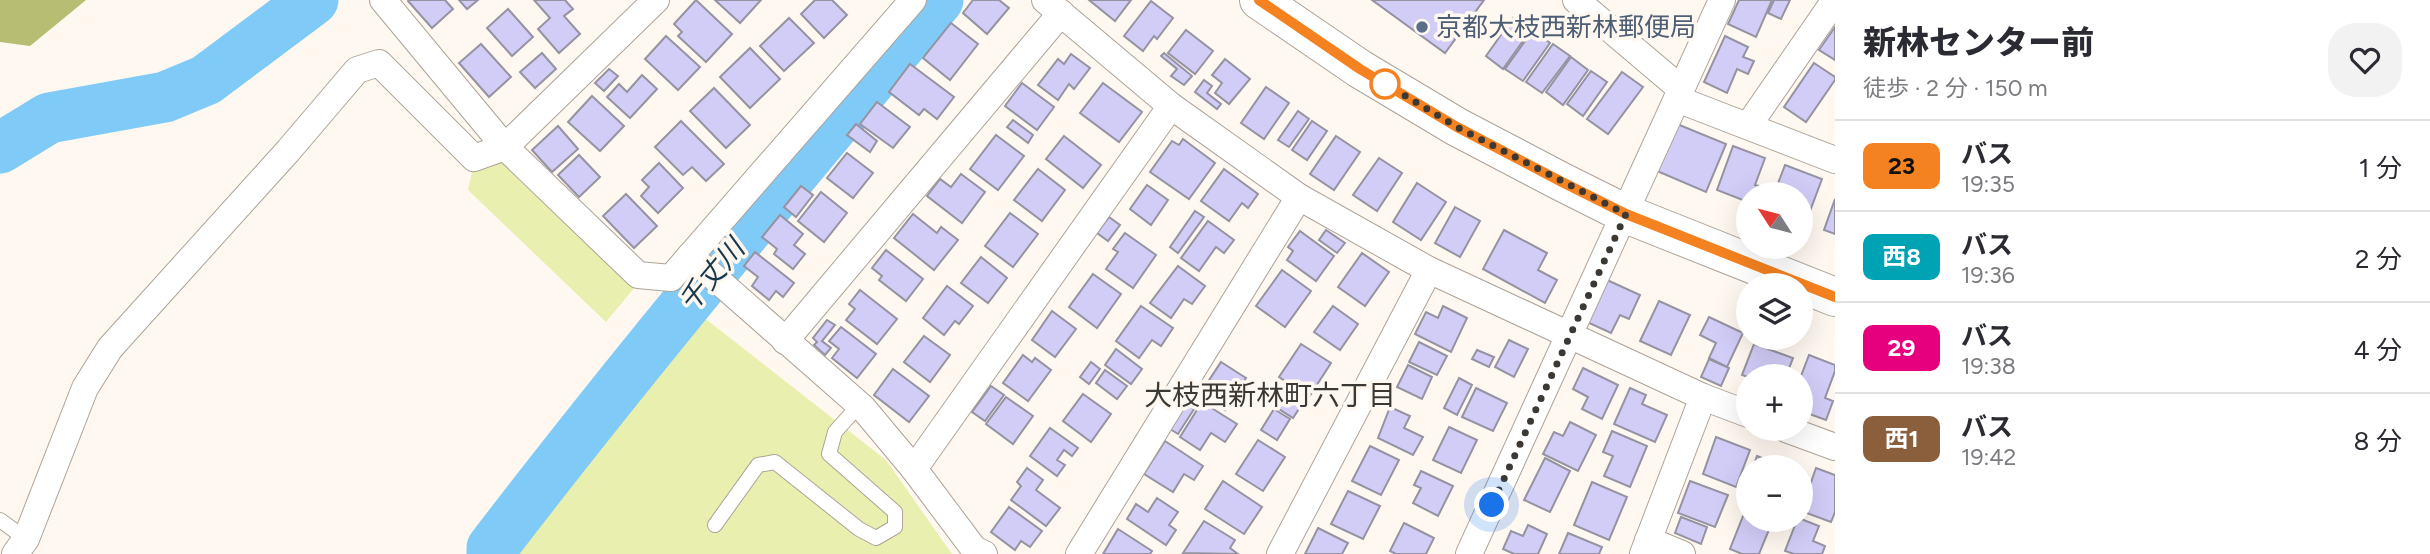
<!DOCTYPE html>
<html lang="ja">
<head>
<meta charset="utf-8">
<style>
  body { margin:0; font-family:Figtree,"Noto Sans JP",sans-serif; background:#f2f2f3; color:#2b2b33; height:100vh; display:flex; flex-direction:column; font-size:26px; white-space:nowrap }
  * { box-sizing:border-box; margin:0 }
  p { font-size:23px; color:#7c7c81 }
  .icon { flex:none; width:38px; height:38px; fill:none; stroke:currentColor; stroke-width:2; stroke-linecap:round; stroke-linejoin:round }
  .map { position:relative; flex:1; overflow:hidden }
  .side { display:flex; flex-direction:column; background:#fff; width:595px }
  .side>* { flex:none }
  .badge { padding:0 14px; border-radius:10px; font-size:24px; line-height:46px }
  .needle { width:46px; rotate:306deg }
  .fabs { position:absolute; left:1736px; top:182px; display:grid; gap:14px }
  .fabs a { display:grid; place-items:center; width:77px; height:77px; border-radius:50%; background:#fff; box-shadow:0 7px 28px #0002; font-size:35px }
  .you { position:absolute; width:35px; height:35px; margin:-18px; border:5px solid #fff; border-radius:50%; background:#1a73e8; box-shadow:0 0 0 10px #1a73e833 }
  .map>.badge { position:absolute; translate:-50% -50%; box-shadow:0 0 0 4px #fff }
  .round { display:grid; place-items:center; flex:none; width:74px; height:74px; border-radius:28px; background:#f2f2f3 }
  .head { display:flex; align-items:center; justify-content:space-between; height:119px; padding:0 28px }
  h1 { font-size:33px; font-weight:800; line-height:52px }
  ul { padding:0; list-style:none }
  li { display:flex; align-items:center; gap:21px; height:91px; padding:0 28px; border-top:2px solid #e1e1e2 }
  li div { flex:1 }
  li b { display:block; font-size:26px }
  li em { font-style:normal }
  li .badge { min-width:77px; font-weight:700; text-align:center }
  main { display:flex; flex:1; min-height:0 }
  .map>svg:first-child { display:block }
  .green { fill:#e9efae }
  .forest { fill:#b7bd72 }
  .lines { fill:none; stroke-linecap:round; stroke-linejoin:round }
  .river { stroke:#7fcaf6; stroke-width:51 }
  .building { fill:#d2cdf7; stroke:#9593a1; stroke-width:2 }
  .lane-casing { stroke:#aea398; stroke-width:16 }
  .street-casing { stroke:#aea398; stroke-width:28 }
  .secondary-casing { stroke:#aea398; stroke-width:40 }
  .lane { stroke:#fff; stroke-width:14 }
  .street { stroke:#fff; stroke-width:26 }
  .secondary { stroke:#fff; stroke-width:38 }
  .line-casing { stroke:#fff; stroke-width:16 }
  .line { stroke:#f58220; stroke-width:10 }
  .walk { stroke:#3c3834; stroke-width:7; stroke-dasharray:0 12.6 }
  .service-dot { fill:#5c6f8a; stroke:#fff8f1; stroke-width:2.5 }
  .stop-dot { fill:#fff; stroke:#f58220; stroke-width:3.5 }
  .labels { text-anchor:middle; stroke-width:7; stroke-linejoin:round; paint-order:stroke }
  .service-label { font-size:26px; fill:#4e5e75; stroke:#fff8f1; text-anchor:start }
  .water-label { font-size:28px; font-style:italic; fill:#18394c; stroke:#fff8f1 }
  .neighbourhood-label { font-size:28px; fill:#3c3834; stroke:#fff8f1 }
</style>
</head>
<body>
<main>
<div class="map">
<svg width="1835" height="554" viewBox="0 0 1835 554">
  <rect width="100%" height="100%" fill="#fff8f1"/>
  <g class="green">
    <path d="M504 154 640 281 606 322 468 190 474 163Z"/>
    <path d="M698 313 886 460 952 554H509V549Z"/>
  </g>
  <path class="forest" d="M0 0H86L30 46 0 42Z"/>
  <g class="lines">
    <g class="river">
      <path d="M0 148 49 118 165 97 206 80 313 0"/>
      <path d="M492 554V548C635 361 787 181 938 0"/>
    </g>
  </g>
  <g class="building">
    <path d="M409 0H445L453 9 432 28 408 1Z"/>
    <path d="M459 0H478L467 9Z"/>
    <path d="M534 0H565L573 9 564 16 580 34 559 53 538 29 550 18Z"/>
    <path d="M696 0 732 34 706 62 678 36 682 32 674 24Z"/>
    <path d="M715 0H761L740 23Z"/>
    <path d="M815 0H832L847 15 824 38 801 14Z"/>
    <path d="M973 0H999L1009 8 987 34 963 13Z"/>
    <path d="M1089 0H1131L1115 21Z"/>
    <path d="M1372 0H1484L1445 53Z"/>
    <path d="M1739 0H1772L1756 37 1728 24Z"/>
    <path d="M1774 0H1790L1781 19 1768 13Z"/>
    <path d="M1151 1 1173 18 1157 39 1154 36 1143 51 1124 36Z"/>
    <path d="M508 9 533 37 512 56 487 28Z"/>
    <path d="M789 18 814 43 784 71 760 46Z"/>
    <path d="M1513 18 1530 31 1503 69 1486 56Z"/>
    <path d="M951 23 978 44 950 80 923 58Z"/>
    <path d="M1835 27V60L1819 50Z"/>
    <path d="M1186 30 1213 51 1195 74 1168 53Z"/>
    <path d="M1533 30 1550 43 1523 81 1505 69Z"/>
    <path d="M666 36 700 67 678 90 645 59Z"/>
    <path d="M1725 36 1748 47 1743 57 1754 61 1748 74 1737 69 1727 93 1704 82Z"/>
    <path d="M481 44 511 77 489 97 459 63Z"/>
    <path d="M1553 44 1570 56 1542 93 1526 82Z"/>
    <path d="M750 48 780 79 750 108 720 77Z"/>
    <path d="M542 53 556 69 535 88 520 72Z"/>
    <path d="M1164 53 1192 76 1184 85 1171 76 1177 69 1161 56Z"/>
    <path d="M1071 54 1090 68 1074 89 1069 84 1058 100 1038 85 1058 59 1064 64Z"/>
    <path d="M1571 57 1588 70 1563 105 1546 92Z"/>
    <path d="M1225 59 1250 79 1229 104 1215 93 1222 83 1212 75Z"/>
    <path d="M1814 63 1835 77V80L1806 122 1784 107Z"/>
    <path d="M910 64 954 97 937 119 924 109 919 115 889 92Z"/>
    <path d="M609 69 618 76 604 91 595 83Z"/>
    <path d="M1591 71 1607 82 1583 116 1567 104Z"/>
    <path d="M1622 72 1643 87 1608 134 1587 119Z"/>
    <path d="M642 75 657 89 630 118 607 97 619 84 627 92Z"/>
    <path d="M1204 80 1212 86 1207 93 1221 104 1217 109 1195 92Z"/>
    <path d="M1022 83 1054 107 1037 130 1005 106Z"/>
    <path d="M1103 83 1142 112 1119 142 1080 113Z"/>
    <path d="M1266 87 1289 103 1264 139 1241 123Z"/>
    <path d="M714 88 750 125 726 148 690 111Z"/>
    <path d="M592 96 624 126 600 151 568 122Z"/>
    <path d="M877 102 910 127 893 148 860 124Z"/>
    <path d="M1298 111 1309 119 1289 147 1278 140Z"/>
    <path d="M1013 120 1033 135 1028 143 1007 127Z"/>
    <path d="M681 121 724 164 706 181 692 167 683 175 655 147Z"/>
    <path d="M1312 121 1327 131 1307 160 1292 150Z"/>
    <path d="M856 124 877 141 870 152 847 135Z"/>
    <path d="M1677 124 1726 144 1706 192 1657 171Z"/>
    <path d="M558 126 578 149 552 172 532 150Z"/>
    <path d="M996 135 1024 156 998 190 970 169Z"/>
    <path d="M1064 136 1101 165 1083 188 1046 159Z"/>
    <path d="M1336 136 1360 152 1334 190 1310 174Z"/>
    <path d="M1183 139 1215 163 1189 199 1150 172 1172 141 1179 145Z"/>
    <path d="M1733 146 1765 158 1755 185 1763 187 1760 194H1748V202L1717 190Z"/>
    <path d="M847 153 873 173 853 198 827 178Z"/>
    <path d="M579 155 600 177 579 197 558 175Z"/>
    <path d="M1379 158 1402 173 1377 211 1353 195Z"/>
    <path d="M659 163 683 188 658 213 641 196 649 187 642 180Z"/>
    <path d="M1785 165 1822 179 1804 227 1801 226V194H1774Z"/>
    <path d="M1038 169 1065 190 1042 221 1014 200Z"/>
    <path d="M1224 169 1258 194 1248 208 1242 203 1229 221 1201 201Z"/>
    <path d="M961 174 985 192 962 223 927 196 940 179 951 187Z"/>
    <path d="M1417 183 1446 202 1421 240 1393 222Z"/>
    <path d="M1147 185 1168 200 1151 225 1130 209Z"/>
    <path d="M801 186 813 195 796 217 784 207Z"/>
    <path d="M821 192 847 213 824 242 798 221Z"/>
    <path d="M626 194 657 226 634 248 603 216Z"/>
    <path d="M1835 199V234L1824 230Z"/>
    <path d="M1455 207 1480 221 1460 257 1435 243Z"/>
    <path d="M1195 211 1204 217 1178 253 1170 247Z"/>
    <path d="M1010 213 1038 234 1013 267 985 246Z"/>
    <path d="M913 214 937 233 941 227 958 240 934 270 894 238Z"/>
    <path d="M780 215 803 234 794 245 805 254 793 269 774 254 777 249 762 237Z"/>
    <path d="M1109 217 1120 225 1108 241 1097 233Z"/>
    <path d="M1208 221 1234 240 1224 253 1216 247 1199 271 1181 258Z"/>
    <path d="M1326 230 1345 243 1337 253 1319 240Z"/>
    <path d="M1504 230 1547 253 1538 270 1557 280 1545 303 1483 269Z"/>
    <path d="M1300 231 1334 256 1316 281 1287 260 1293 251 1288 247Z"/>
    <path d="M1125 233 1156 255 1133 288 1106 269 1118 252 1113 249Z"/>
    <path d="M886 250 923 279 906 301 879 280 882 276 872 268Z"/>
    <path d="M755 252 794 283 783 297 776 291 769 300 752 286 758 277 744 266Z"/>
    <path d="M1362 253 1389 272 1365 306 1338 287Z"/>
    <path d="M981 257 1007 278 988 303 961 283Z"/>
    <path d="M1178 266 1205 286 1192 304 1184 299 1171 318 1150 303Z"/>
    <path d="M1282 270 1311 291 1285 327 1256 306Z"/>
    <path d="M1093 274 1121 294 1097 328 1069 307Z"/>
    <path d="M1607 280 1640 295 1629 319 1620 315 1611 333 1587 322Z"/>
    <path d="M947 286 973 306 959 324 955 321 944 335 923 318Z"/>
    <path d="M860 290 897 319 877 344 846 320 855 309 849 304Z"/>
    <path d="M1659 301 1690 315 1671 355 1640 341Z"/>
    <path d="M1141 306 1173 328 1161 346 1152 340 1139 358 1116 341Z"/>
    <path d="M1333 306 1358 324 1340 350 1314 332Z"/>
    <path d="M1443 306 1467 318 1451 352 1415 334 1426 312 1438 318Z"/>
    <path d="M1052 311 1076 329 1055 357 1032 340Z"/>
    <path d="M1709 317 1743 333 1727 367 1709 358 1716 343 1700 335Z"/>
    <path d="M827 320 835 325 822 341 831 348 825 355 814 345 817 342 813 338Z"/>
    <path d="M841 327 876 354 857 378 832 358 839 349 829 341Z"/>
    <path d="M924 336 950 355 930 382 904 362Z"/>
    <path d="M1509 340 1528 349 1514 377 1495 367Z"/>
    <path d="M1419 342 1447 356 1437 375 1409 362Z"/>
    <path d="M1301 344 1331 363 1309 397 1279 377Z"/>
    <path d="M1754 344 1793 358 1786 376 1748 377 1742 375Z"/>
    <path d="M1116 349 1142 369 1131 384 1105 365Z"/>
    <path d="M1477 350 1494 357 1489 367 1472 359Z"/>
    <path d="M1023 355 1032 362 1035 358 1051 370 1028 401 1003 383Z"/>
    <path d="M1809 355 1835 365V371L1825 398 1833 401 1826 420 1801 411V376Z"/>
    <path d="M1709 359 1729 368 1721 386 1701 377Z"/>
    <path d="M1091 362 1100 369 1089 384 1080 377Z"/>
    <path d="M1221 362 1246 378 1225 410 1200 394Z"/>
    <path d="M1408 365 1432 377 1422 399 1397 387Z"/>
    <path d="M1583 368 1618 385 1602 419 1582 409 1588 397 1573 389Z"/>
    <path d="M893 369 929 396 909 422 874 395Z"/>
    <path d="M1105 370 1127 386 1117 399 1096 383Z"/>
    <path d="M1459 378 1472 385 1457 415 1444 408Z"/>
    <path d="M991 386 1004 395 985 421 972 412Z"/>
    <path d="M1274 386 1302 404 1293 418 1265 400Z"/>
    <path d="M1476 388 1507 403 1493 431 1462 417Z"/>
    <path d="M1630 388 1646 395 1642 404 1667 415 1655 442 1614 424Z"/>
    <path d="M1083 394 1111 414 1091 442 1063 421Z"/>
    <path d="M1006 397 1033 416 1013 444 986 424Z"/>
    <path d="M1188 401 1196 406 1178 434 1170 429Z"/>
    <path d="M1202 402 1237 424 1225 442 1211 433 1200 450 1180 437Z"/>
    <path d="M1390 407 1410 416 1404 428 1423 437 1413 455 1378 438Z"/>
    <path d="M1274 409 1290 419 1277 440 1261 430Z"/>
    <path d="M1570 422 1596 435 1578 471 1543 454 1554 432 1563 436Z"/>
    <path d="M1449 427 1477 440 1461 473 1433 460Z"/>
    <path d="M1050 428 1078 448 1072 456 1064 450 1057 460 1065 465 1057 476 1030 456Z"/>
    <path d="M1612 431 1647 446 1630 487 1604 476 1613 456 1603 452Z"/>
    <path d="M1716 437 1750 450 1736 487 1703 474Z"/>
    <path d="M1258 440 1285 457 1263 491 1236 474Z"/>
    <path d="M1165 441 1203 466 1194 480 1184 474 1173 492 1144 474Z"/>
    <path d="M1370 446 1399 460 1381 495 1352 481Z"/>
    <path d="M1757 456 1785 467H1753Z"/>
    <path d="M1545 458 1570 471 1550 512 1524 500Z"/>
    <path d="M1027 468 1043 480 1036 490 1060 508 1046 526 1011 500 1021 486 1017 482Z"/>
    <path d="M1816 468 1835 475V512L1831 522 1801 511Z"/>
    <path d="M1421 471 1453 486 1438 516 1413 503 1421 488 1414 485Z"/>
    <path d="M1223 481 1262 507 1244 534 1205 509Z"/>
    <path d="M1690 481 1728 495 1715 527 1678 513Z"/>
    <path d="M1592 482 1627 497 1609 540 1574 525Z"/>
    <path d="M1348 491 1380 506 1363 539 1331 524Z"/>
    <path d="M1157 498 1178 512 1169 525 1176 530 1166 545 1127 519 1136 504 1148 512Z"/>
    <path d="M1747 506 1748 520H1773L1759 554H1742L1730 549Z"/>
    <path d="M1009 507 1042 531 1030 547 1021 541 1015 550 991 532Z"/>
    <path d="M1681 517 1707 527 1701 544 1675 533Z"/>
    <path d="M1801 519 1819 526 1813 541 1825 546 1822 554H1794L1785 551 1797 520Z"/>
    <path d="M1204 521 1235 540 1230 548 1238 554 1183 553Z"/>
    <path d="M1404 523 1434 538 1426 554H1396L1390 551Z"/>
    <path d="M1528 525 1547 534 1538 554H1514L1503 549 1511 531 1523 536Z"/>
    <path d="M1318 528 1348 543 1342 554H1305Z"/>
    <path d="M1118 529 1152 551 1150 554H1103Z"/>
    <path d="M1568 533 1602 547 1599 554H1559Z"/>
  </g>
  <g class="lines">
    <defs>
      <g id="lane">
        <path d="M0 520 26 539"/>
        <path d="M715 525 758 465 775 462 859 529 876 538 895 527V512L829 454 835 432 859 405"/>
      </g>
      <g id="street">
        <path d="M383 0 505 147 638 275 671 278 913 0"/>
        <path d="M1045 0 1171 106 1299 197 1429 270 1703 397 1748 414"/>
        <path d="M1576 0 1681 89"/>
        <path d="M1677 99 1835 160"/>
        <path d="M1748 126 1835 0"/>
        <path d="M690 256 863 408 914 469 974 549 984 554"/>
        <path d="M785 341 1061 13"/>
        <path d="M1786 429 1835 447"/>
        <path d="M914 469 1171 106"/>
        <path d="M1648 540 1682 554"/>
        <path d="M15 554 26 539 85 388 110 348 288 151 357 70 379 63 474 158 505 147 656 0"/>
        <path d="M1079 554 1299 197"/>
        <path d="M1280 554 1429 270"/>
        <path d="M1469 554 1722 0"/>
        <path d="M1643 554 1703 397"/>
      </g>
      <path id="secondary" d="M1259 0 1360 69 1457 127 1562 182 1626 214 1835 297"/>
    </defs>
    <use href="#lane" class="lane-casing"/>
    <use href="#street" class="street-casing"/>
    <use href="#secondary" class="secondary-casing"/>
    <use href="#lane" class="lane"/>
    <use href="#street" class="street"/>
    <use href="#secondary" class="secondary"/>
  </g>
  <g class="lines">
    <defs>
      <path id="line" d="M1259 0 1360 69 1457 127 1562 182 1626 214 1835 297"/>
    </defs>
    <use href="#line" class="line-casing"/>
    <use href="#line" class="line"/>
    <path class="walk" d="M1385 84 1379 80 1457 127 1626 214 1492 505"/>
  </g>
  <circle class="service-dot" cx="1422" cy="27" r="7"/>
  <circle class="stop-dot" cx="1385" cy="84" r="14"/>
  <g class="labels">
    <g class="service-label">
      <text x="1436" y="36">京都大枝西新林郵便局</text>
    </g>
    <g class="water-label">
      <text transform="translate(711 275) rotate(-50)" y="10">千丈川</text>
    </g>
    <g class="neighbourhood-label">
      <text x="1270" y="405">大枝西新林町六丁目</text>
    </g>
  </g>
</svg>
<div class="fabs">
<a><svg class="needle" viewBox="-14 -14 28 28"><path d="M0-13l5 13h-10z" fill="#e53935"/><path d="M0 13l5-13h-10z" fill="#7c7c81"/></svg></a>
<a><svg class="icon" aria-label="layers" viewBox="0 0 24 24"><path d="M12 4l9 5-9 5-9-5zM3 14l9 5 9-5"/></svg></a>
<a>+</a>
<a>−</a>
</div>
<div class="you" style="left:1492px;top:505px"></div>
</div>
<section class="side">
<div class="head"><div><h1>新林センター前</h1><p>徒歩 · 2 分 · 150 m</p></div><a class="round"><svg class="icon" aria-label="heart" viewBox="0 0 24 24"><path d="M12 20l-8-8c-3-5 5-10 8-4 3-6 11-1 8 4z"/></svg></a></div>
<ul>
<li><span class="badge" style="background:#f58220;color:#111">23</span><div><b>バス</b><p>19:35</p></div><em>1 分</em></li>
<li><span class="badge" style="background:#00a3b4;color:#fff">西8</span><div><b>バス</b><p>19:36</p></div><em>2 分</em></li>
<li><span class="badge" style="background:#e6007e;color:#fff">29</span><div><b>バス</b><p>19:38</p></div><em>4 分</em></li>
<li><span class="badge" style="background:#8b5e3c;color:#fff">西1</span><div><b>バス</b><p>19:42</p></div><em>8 分</em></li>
</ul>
</section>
</main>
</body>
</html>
